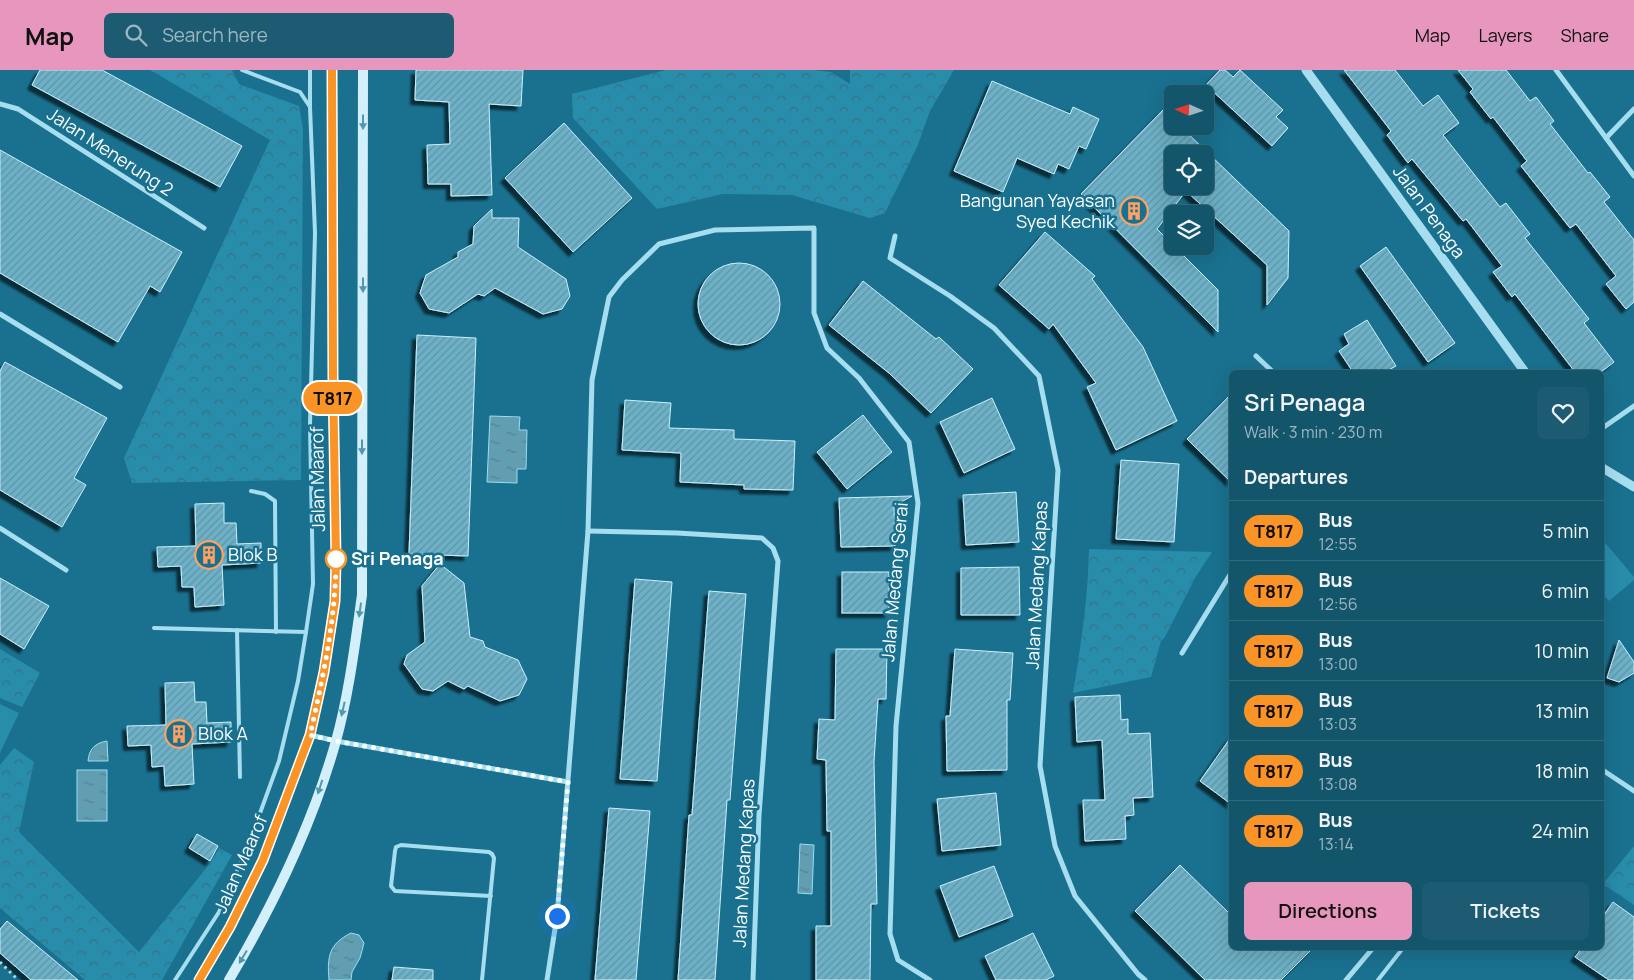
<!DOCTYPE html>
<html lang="en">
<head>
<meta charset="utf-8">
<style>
  body { margin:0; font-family:Manrope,sans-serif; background:#1c5b71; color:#f1f3f6; height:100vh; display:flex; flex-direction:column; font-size:19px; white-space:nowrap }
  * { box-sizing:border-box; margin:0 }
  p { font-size:16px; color:#9db7c1 }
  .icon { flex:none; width:28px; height:28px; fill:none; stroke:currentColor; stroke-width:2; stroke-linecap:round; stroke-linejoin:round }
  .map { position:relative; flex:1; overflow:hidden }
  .sheet { position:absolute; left:1229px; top:300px; width:375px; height:580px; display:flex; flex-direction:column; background:#13556b; border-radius:8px; box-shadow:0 5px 20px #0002,0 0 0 1px #326b7e }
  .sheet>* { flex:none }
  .badge { padding:0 10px; border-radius:16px; font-size:18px; line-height:32px }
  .needle { width:32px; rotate:273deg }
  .buttons { position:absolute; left:1164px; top:15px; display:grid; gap:10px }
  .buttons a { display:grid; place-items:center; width:50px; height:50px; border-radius:8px; background:#13556b; box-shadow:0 5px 20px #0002,0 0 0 1px #326b7e; font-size:25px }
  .you { position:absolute; width:25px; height:25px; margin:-12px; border:4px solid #fff; border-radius:50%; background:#1a73e8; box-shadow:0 0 0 8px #1a73e833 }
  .map>.badge { position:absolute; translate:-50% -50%; box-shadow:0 0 0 2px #fff }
  h2 { padding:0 15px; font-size:19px; line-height:45px }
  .round { display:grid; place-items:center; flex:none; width:52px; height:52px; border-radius:8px; background:#1c5b71 }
  .overview { display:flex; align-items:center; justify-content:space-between; height:85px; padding:0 15px }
  h1 { font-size:24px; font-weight:600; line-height:38px }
  .button { display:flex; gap:10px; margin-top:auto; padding:10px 15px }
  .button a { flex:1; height:58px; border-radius:8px; background:#e797bd; color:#111; font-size:20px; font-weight:600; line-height:58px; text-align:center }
  .button a+a { background:#1c5b71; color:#f1f3f6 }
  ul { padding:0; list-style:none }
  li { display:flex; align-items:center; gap:15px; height:60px; padding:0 15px; border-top:1px solid #326b7e }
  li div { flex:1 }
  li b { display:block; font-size:19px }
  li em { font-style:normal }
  li .badge { min-width:55px; font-weight:700; text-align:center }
  header { display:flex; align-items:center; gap:30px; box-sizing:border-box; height:70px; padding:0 25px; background:#e797bd; color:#111 }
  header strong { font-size:24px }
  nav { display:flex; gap:28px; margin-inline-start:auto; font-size:18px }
  .search { width:350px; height:45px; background:#1c5b71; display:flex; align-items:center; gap:12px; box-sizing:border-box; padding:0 18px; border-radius:8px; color:#9db7c1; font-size:19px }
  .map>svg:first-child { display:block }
  .forest { fill:url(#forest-crowns) }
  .park { fill:#288cab }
  .water { fill:url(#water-ripples); stroke:#98def1 }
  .building { fill:url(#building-hatch); stroke:#ccf0fb; fill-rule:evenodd; filter:url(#shadow) }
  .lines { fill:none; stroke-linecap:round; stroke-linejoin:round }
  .path { stroke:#a6deef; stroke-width:3; stroke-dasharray:2.5 4; stroke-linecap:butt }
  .service { stroke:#a6deef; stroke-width:4 }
  .minor { stroke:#a6deef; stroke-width:5 }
  .tertiary { stroke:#a6deef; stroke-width:9 }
  .secondary { stroke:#d3f0fa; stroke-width:10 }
  .oneway { fill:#5197af }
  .line-casing { stroke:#fff; stroke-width:11 }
  .line { stroke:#fa9426; stroke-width:8 }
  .walk { stroke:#fff; stroke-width:5; stroke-dasharray:0 9 }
  .stop-dot { fill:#fff; stroke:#fa9426; stroke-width:2.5 }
  .labels { text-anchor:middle; stroke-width:5; stroke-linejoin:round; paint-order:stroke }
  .street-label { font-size:18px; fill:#fff; stroke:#19718f }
  .poi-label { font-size:18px; fill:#fff; stroke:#19718f; text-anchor:start }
  .stop-label { font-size:18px; font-weight:bold; fill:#fff; stroke:#19718f; text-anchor:start }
</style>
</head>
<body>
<header>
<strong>Map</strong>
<div class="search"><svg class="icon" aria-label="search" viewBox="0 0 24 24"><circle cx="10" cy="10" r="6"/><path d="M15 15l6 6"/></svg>Search here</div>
<nav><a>Map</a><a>Layers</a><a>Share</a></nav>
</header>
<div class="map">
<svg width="1634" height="910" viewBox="0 0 1634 910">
  <defs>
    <pattern id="forest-crowns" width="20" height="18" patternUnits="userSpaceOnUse" patternTransform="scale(1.25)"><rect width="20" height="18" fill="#288cab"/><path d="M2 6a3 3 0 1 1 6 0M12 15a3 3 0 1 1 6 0" fill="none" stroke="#367285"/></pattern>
    <pattern id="water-ripples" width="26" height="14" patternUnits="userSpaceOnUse" patternTransform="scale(1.25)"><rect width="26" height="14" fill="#619eb1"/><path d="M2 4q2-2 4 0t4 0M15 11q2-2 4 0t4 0" fill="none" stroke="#5a818e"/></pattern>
    <pattern id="building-hatch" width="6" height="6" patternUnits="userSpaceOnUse" patternTransform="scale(1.25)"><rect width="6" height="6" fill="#6cb1c7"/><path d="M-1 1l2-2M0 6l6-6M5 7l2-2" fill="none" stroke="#6293a2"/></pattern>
    <filter id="shadow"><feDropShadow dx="-4.5" dy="4.5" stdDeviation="1" flood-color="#0009"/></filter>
  </defs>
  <rect width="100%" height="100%" fill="#19718f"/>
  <g class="forest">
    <path d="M150 0H232L239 14 299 36 303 59 301 410 132 413 124 388 270 70Z"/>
    <path d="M666 0H813L831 2 850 14V0H954L930 41 917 77 885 143 870 148 792 125 723 124 657 139 573 48 572 24Z"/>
    <path d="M1089 479 1212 482 1195 508 1165 567 1161 571 1151 607 1073 623C1081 575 1088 528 1089 479Z"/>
    <path d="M0 579 40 603 22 637 0 628Z"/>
    <path d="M14 678 34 692 19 762 139 882 211 792 219 778 232 785 162 910H85L0 838V695Z"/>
    <path d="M1634 776V835L1603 814Z"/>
  </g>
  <g class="park">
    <path d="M1601 468 1634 507V510L1609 531 1601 522Z"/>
    <path d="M0 634 19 643 0 683Z"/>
  </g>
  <g class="water">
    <path d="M490 346 520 347 519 360H527L526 399H517V413L487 412Z"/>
    <path d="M107 671 108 691H88C89 679 95 673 107 671Z"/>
    <rect x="77" y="700" width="30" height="51"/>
    <path d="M800 774 814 775 812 824 798 823Z"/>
    <path d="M351 863 359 865 364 873 360 888 352 902 351 910H329C327 886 329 874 351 863Z"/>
  </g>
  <g class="building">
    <path d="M40 0H102L242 76 220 117 32 15Z"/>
    <path d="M416 0H523L521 36 489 34 492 125 451 126V114H428L427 75 450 74 449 32 415 30Z"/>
    <path d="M1220 0H1225L1233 7 1240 0 1283 40 1276 47 1288 58 1272 76 1206 15Z"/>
    <path d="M1344 0H1395L1423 36 1438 25 1459 53 1443 65 1500 137 1506 133 1530 164 1525 168 1589 249 1584 253 1614 292 1601 302H1575L1515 224 1512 227 1493 202 1502 196 1466 149 1463 151 1412 89 1408 93 1387 65 1391 61Z"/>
    <path d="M1458 0H1506L1530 31 1536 27 1554 51 1550 54 1588 103 1590 102 1610 127 1604 132 1634 170V232L1626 239 1606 214 1616 206 1576 154 1570 158 1521 96 1527 91 1493 47 1491 49 1470 22 1473 19Z"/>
    <path d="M992 11 1070 44 1073 37 1099 49 1086 79 1079 76 1069 99 1058 94 1054 104 1017 88 1003 122 954 101Z"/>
    <path d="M1163 40 1172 49V56H1180L1289 161 1288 208 1267 235V195L1186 121 1157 159 1172 174V176H1174L1218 220V262L1081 124ZM1172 84H1205V116H1172Z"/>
    <path d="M564 53 632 128 573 182 505 108Z"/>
    <path d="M0 80 182 182 160 222 150 216 118 272 0 203Z"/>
    <path d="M492 139V148H519L518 177 566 209 570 226 562 239 543 244 495 218 484 226 478 224 449 243 429 239 420 223 426 205 458 187V182L473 174 474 156Z"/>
    <path d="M1045 162 1095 206 1092 209 1143 277 1177 351 1116 380 1087 317 1096 313 1053 254 1049 259 999 215Z"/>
    <path d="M1386 177 1455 273 1428 292 1360 196Z"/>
    <circle cx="739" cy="234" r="41"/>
    <path d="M863 211 936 269 939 267 973 299 931 343 889 303 829 255Z"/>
    <path d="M1367 250 1396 296 1385 302H1353L1339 281 1349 274 1344 264Z"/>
    <path d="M417 265 476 268 468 486 409 484Z"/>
    <path d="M5 292 107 348 74 408 86 415 62 457 0 420V301Z"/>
    <path d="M1231 324V412L1187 369Z"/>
    <path d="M992 328 1015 379 964 403 940 352Z"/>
    <path d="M625 330 671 333 669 358 734 360V369L795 371 793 420 744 419V415L680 412 681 383 622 380Z"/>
    <path d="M863 345 892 382 847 419 817 382Z"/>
    <path d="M1121 390 1179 394 1174 472 1116 469Z"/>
    <path d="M1016 422 1019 472 966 475 963 425Z"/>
    <path d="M912 426 894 436 895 476 841 477 839 428Z"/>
    <path d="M224 433V453H236L237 474 261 473V493L222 495 224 535 195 537 194 517H182L181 496 158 497 157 477 196 476 195 434Z"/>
    <path d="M440 494 464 513 470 567 483 571 485 577 518 590 527 609 519 625 500 631 468 616 464 619 448 611 433 621 422 619 404 594 407 585 425 572 422 516Z"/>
    <path d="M1019 497 1020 545H961V498Z"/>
    <rect x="842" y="502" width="47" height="41"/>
    <path d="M0 508 49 536 24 579 0 564Z"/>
    <path d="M635 509 672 512 657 711 620 709Z"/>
    <path d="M709 521 746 524 730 730H727L715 910H678L689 745H692Z"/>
    <path d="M1619 570 1634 592V603L1619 612 1607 608Z"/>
    <path d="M836 579H887L886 629H878L874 692 877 834H871L870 910H816V856H831V761H827L826 690 817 689 819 649 835 650Z"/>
    <path d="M955 579 1013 583 1010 630H1007V700L947 701 946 646H950Z"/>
    <path d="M194 612 195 632H206L207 653 231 652V672L192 674 194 714 165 716 164 696 152 697 151 675 128 676 127 656 166 655 165 613Z"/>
    <path d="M1120 625 1121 650 1128 649V664L1150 663 1153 727 1133 728 1134 745 1125 746 1126 769 1085 771 1083 730H1105L1102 670 1077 672 1075 627Z"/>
    <path d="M1231 667V734L1200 711Z"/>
    <path d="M996 723 1001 775 942 781 937 729Z"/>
    <path d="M609 738 650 741 636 910H595Z"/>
    <path d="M197 764 218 776 210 791 189 778Z"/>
    <path d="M1180 795 1231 845V878H1313L1281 910H1205L1135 841Z"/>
    <path d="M994 796 1013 846 959 867 940 816Z"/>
    <path d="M1613 832 1634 847V910H1609L1575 887 1582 878H1601V849Z"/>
    <path d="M7 851 78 910H31L0 883V859Z"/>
    <path d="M1033 863 1054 906 1046 910H996L985 886Z"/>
    <path d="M394 897 433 900V910H392Z"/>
  </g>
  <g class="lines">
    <path class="path" d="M0 892 18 910"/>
    <g class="service">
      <path d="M310 37V0"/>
      <path d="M251 421 265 424 275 431 276 562"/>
      <path d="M154 558 306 562"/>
      <path d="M237 560 240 707"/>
      <path d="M175 910 219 842 248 776 279 691 298 611 306 562 313 514 310 355 315 163 310 37 300 22 242 0"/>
      <path d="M482 910 494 788 492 784 489 782 401 775 396 777 395 781 391 816 395 821 491 826"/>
      <path d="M1378 910 1403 878"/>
    </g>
    <g class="minor">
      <path d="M1556 0 1634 106"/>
      <path d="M0 34 18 39 204 158"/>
      <path d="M1606 68 1634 39"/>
      <path d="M895 166 890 188 950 226 994 258 1039 306 1058 400 1040 696 1055 776 1075 826 1138 904 1145 910"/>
      <path d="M0 244 120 317"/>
      <path d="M1256 286 1273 302"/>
      <path d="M1601 359 1634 336"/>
      <path d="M0 458 66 500"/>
      <path d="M588 461 677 463 762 468 773 478 778 491 759 745 753 910"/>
      <path d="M1182 583 1231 503"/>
      <path d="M310 665 336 671 568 712"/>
      <path d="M1601 699 1634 721"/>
      <path d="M547 910 557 846 588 461 592 310 609 227 622 210 659 174 715 160 814 158V243L827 278 859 308 909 372 918 433 896 656 890 864 898 890 930 910"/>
      <path d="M1346 910 1373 878"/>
    </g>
    <g class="tertiary">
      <path d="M1306 0 1525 302"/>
      <path d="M1601 397 1634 417"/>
    </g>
    <g class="secondary">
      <path d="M199 910 230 857 263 790 310 665 324 602 335 531 336 489 333 308 332 0"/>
      <path d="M229 910C274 834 312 756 336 671 349 624 355 574 362 525L363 0"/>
    </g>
  </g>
  <defs><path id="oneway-solid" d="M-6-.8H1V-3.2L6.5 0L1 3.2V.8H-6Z" transform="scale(1.25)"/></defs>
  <g class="oneway">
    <use href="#oneway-solid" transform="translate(363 52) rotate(90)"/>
    <use href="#oneway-solid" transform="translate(363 215) rotate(90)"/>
    <use href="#oneway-solid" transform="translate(362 377) rotate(90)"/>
    <use href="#oneway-solid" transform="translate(360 540) rotate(98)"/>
    <use href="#oneway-solid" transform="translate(343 639) rotate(103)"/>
    <use href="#oneway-solid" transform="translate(320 717) rotate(108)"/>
    <use href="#oneway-solid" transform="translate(243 887) rotate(121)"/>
  </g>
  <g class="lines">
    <defs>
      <path id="line" d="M199 910 230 857 263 790 310 665 324 602 335 531 336 489 333 308 332 0"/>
    </defs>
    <use href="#line" class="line-casing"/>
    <use href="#line" class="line"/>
    <path class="walk" d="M336 489C336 548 323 607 310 665L336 671 568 712 557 846"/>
  </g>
  <defs>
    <symbol id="building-ring" viewBox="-11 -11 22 22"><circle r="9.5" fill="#19718f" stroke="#ffa163" stroke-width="1.5"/><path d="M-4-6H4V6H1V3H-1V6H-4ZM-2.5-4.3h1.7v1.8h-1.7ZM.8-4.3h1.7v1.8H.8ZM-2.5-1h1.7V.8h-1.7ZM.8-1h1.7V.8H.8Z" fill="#ffa163"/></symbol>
  </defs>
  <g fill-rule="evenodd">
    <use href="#building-ring" x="1118" y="125" width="32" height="32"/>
    <use href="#building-ring" x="193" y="469" width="32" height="32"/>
    <use href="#building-ring" x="163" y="648" width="32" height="32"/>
  </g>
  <circle class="stop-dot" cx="336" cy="489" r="10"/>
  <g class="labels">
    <g class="street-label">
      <text transform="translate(110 82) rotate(33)" y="6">Jalan Menerung 2</text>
      <text transform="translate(1429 142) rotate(54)" y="6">Jalan Penaga</text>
      <text transform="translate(318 409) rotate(-91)" y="6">Jalan Maarof</text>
      <text transform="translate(895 512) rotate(-85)" y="6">Jalan Medang Serai</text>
      <text transform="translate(1037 515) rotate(-87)" y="6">Jalan Medang Kapas</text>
      <text transform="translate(744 793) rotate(-87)" y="6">Jalan Medang Kapas</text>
      <text transform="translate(241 794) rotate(-66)" y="6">Jalan Maarof</text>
    </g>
    <g class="poi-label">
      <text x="1115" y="137" text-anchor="end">Bangunan Yayasan<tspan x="1115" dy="21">Syed Kechik</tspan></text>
      <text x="228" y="491">Blok B</text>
      <text x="198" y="670">Blok A</text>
    </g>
    <g class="stop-label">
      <text x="351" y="495">Sri Penaga</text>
    </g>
  </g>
</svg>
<div class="buttons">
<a><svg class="needle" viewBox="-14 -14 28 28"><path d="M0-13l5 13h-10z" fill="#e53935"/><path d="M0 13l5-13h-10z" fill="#9db7c1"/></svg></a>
<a><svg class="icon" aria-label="locate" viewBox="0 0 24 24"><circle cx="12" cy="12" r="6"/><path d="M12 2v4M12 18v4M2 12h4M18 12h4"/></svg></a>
<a><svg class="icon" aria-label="layers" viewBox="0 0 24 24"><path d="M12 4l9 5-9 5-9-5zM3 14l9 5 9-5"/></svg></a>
</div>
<div class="you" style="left:557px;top:846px"></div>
<b class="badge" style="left:333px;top:328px;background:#fa9426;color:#111">T817</b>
<section class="sheet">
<div class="overview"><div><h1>Sri Penaga</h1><p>Walk · 3 min · 230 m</p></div><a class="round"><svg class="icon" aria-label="heart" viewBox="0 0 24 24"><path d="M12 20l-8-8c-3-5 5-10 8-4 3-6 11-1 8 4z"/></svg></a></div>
<h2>Departures</h2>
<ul>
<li><span class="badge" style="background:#fa9426;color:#111">T817</span><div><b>Bus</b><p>12:55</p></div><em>5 min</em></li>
<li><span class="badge" style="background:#fa9426;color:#111">T817</span><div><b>Bus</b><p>12:56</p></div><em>6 min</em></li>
<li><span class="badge" style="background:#fa9426;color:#111">T817</span><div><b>Bus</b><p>13:00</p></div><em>10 min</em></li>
<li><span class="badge" style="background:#fa9426;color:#111">T817</span><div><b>Bus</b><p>13:03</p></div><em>13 min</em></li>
<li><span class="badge" style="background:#fa9426;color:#111">T817</span><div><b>Bus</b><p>13:08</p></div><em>18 min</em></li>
<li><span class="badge" style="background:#fa9426;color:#111">T817</span><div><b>Bus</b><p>13:14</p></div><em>24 min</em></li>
</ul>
<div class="button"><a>Directions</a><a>Tickets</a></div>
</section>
</div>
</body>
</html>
